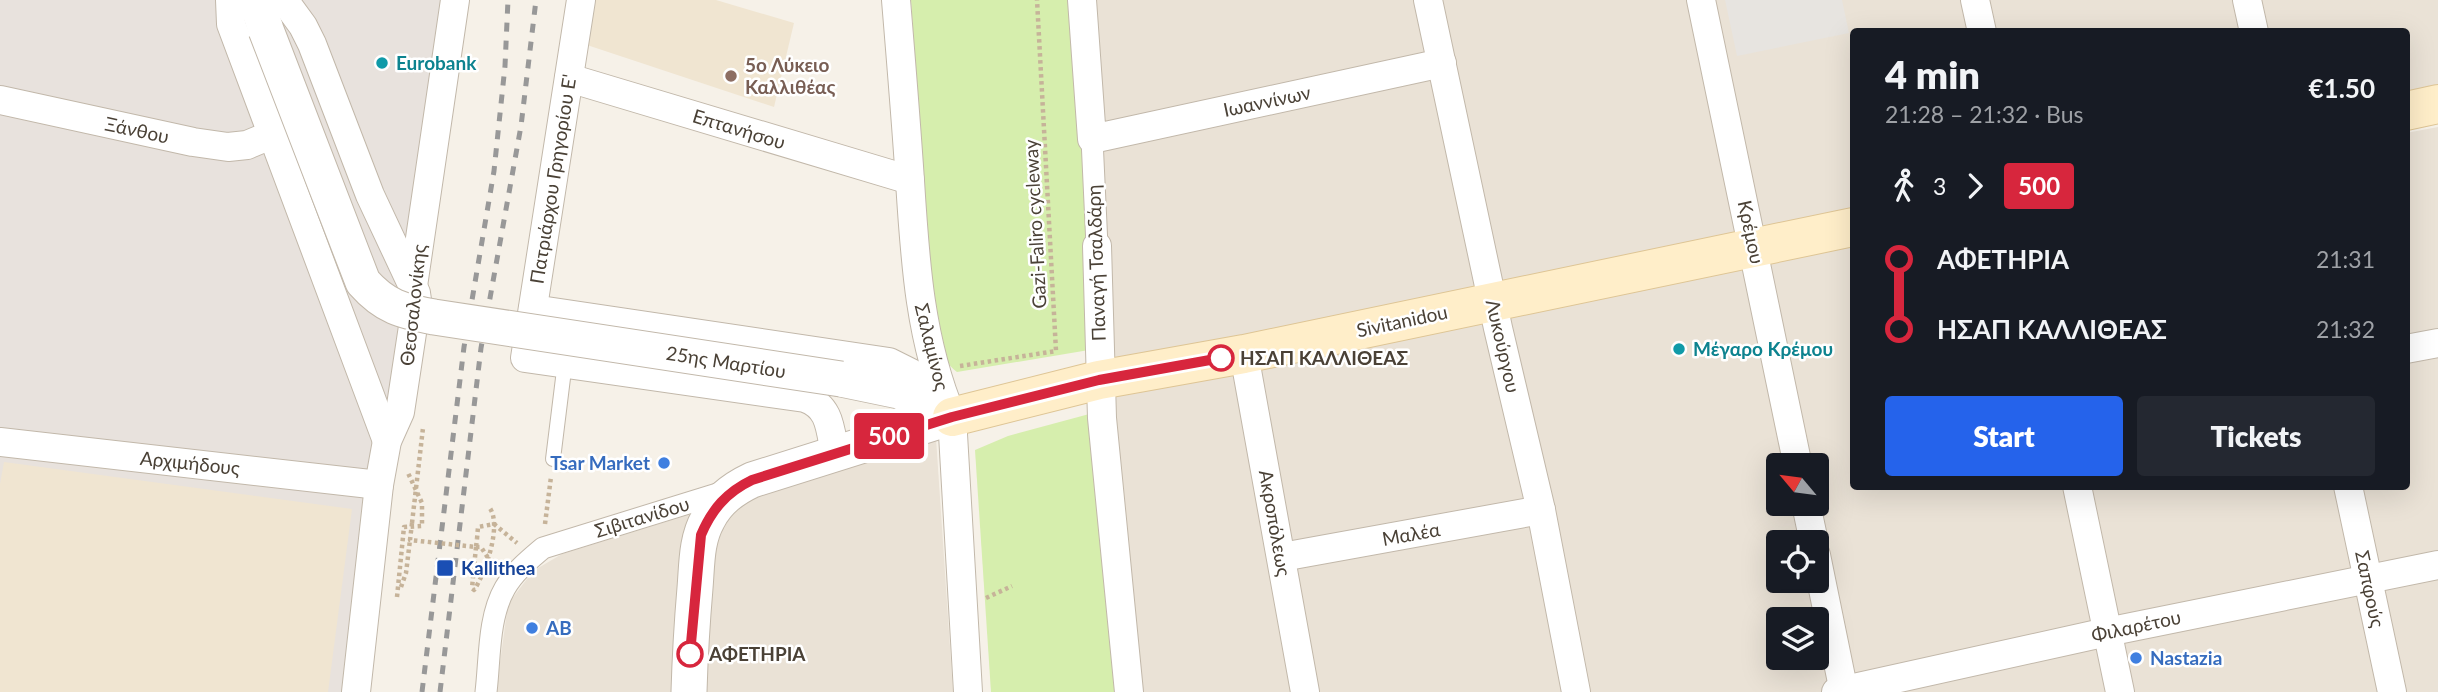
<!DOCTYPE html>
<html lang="en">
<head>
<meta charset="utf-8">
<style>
  body { margin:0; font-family:Lato,sans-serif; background:#242831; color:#f1f3f6; height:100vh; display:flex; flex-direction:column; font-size:26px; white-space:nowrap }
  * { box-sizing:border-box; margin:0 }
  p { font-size:23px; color:#9ea1a6 }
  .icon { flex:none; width:38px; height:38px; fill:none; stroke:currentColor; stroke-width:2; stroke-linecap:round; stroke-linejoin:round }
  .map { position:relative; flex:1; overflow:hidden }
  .sheet { position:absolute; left:1850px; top:28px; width:560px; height:462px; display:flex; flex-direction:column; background:#171b24; border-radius:7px; box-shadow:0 7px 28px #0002 }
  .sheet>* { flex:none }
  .badge { padding:0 14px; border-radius:5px; font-size:24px; line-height:46px }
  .needle { width:46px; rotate:299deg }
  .fabs { position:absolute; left:1766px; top:453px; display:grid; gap:14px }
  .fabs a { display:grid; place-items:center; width:63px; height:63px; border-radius:7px; background:#171b24; box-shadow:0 7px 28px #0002; font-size:35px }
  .map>.badge { position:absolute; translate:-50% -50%; box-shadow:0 0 0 4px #fff }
  .legs { display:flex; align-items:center; gap:10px; height:77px; padding:0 35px; font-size:23px }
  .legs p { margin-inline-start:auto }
  .head { display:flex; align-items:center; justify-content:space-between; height:119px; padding:0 35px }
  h1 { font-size:38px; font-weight:800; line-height:52px }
  .cta { display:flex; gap:14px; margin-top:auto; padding:14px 35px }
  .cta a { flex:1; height:80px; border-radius:7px; background:#2563eb; color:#fff; font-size:28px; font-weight:800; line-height:80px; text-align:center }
  .cta a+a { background:#242831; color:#f1f3f6 }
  ul { padding:0 35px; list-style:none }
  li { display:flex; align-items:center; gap:24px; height:70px; font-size:26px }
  li i { display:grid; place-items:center; width:10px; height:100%; margin:0 9px; background:currentColor }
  li i::after { content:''; width:18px; height:18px; margin:-9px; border:5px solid; border-radius:50%; background:#171b24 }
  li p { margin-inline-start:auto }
  li:first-child i { background:linear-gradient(#0000 50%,currentColor 0) }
  li:last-child i { background:linear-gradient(currentColor 50%,#0000 0) }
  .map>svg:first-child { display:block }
  .residential { fill:#eae2d6; fill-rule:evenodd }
  .industrial { fill:#e8e2dd }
  .education { fill:#f0e5d1 }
  .green { fill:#d6eead }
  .parking { fill:#e7e4e0 }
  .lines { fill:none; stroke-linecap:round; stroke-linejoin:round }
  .service-casing { stroke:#c2b8aa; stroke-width:16 }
  .pedestrian-casing { stroke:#c2b8aa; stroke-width:23 }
  .minor-casing { stroke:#c2b8aa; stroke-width:30 }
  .tertiary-casing { stroke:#c2b8aa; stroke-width:37 }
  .secondary-casing { stroke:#dec595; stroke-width:40 }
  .path { stroke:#c6b399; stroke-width:4.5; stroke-dasharray:3.5 3.5; stroke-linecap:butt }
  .service { stroke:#fff; stroke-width:14 }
  .pedestrian { stroke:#fff; stroke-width:21 }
  .minor { stroke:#fff; stroke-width:28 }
  .tertiary { stroke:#fff; stroke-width:35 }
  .secondary { stroke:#ffeec9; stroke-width:38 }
  .rail { stroke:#989898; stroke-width:5; stroke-dasharray:9 9; stroke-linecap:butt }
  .tertiary-bridge-casing { stroke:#c2b8aa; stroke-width:37; stroke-linecap:butt }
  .path-bridge { stroke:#c6b399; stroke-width:4.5; stroke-dasharray:3.5 3.5; stroke-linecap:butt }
  .tertiary-bridge { stroke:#fff; stroke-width:35 }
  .line-1-casing { stroke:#fff; stroke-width:16 }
  .line-1 { stroke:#d7263d; stroke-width:10 }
  .culture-dot { fill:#0f9aa8; stroke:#fff; stroke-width:2.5 }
  .education-dot { fill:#8d6e63; stroke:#fff; stroke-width:2.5 }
  .stop-1-dot { fill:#fff; stroke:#d7263d; stroke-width:3.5 }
  .shop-dot { fill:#3f7fe0; stroke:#fff; stroke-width:2.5 }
  .transit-dot { fill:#1a4fb4; stroke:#fff; stroke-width:2.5 }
  .labels { text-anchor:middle; stroke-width:5; stroke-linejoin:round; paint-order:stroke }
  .culture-label { font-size:19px; font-weight:bold; fill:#0d838f; stroke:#fff; text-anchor:start }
  .education-label { font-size:19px; font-weight:bold; fill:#785e54; stroke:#fff; text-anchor:start }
  .street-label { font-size:19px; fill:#4a4136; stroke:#fff }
  .stop-label { font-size:19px; font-weight:bold; fill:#4a4136; stroke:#fff; text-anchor:start }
  .shop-label { font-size:19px; font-weight:bold; fill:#366cbe; stroke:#fff; text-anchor:start }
  .transit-label { font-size:19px; font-weight:bold; fill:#164399; stroke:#fff; text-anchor:start }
</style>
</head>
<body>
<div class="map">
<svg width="2438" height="692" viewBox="0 0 2438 692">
  <rect width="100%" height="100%" fill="#f6f1e8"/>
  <g class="residential">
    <path d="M1083 0H2438V85L2406 92V32H1853V216L1096 367Z"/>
    <path d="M2438 127V692H1123L1095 400 1853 246V486H2406V133ZM1778 466H1816V504H1778ZM1778 542H1816V581H1778ZM1778 620H1816V658H1778Z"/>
    <path d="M936 438 953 692H496L508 604 533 571 562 554Z"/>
  </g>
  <path class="industrial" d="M0 0H443L348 692H0Z"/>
  <g class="education">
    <path d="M593 0H716L794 23 774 107 587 45Z"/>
    <path d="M4 462 352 509 328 692H0V484Z"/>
  </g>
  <g class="green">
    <path d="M911 0H1079L1089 133V350L957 372C938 358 937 332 932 311Z"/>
    <path d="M1093 413 1117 692H991L975 450 1008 436Z"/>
  </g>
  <path class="parking" d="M1725 0H1842L1849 33 1737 56Z"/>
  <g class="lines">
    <defs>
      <path id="service" d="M553 459 565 362"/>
      <g id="pedestrian">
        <path d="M1092 139 1097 246"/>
        <path d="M486 692C490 659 488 617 505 588 514 572 529 560 543 548L727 491"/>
      </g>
      <g id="minor">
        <path d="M230 0 231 24 387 441"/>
        <path d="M284 0 303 26 312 44 370 195 416 293 417 300 400 412 387 441 379 485 356 692"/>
        <path d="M581 0 525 358 805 398C831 407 830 430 835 454"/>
        <path d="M896 0C901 60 906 121 910 181 915 262 920 341 952 417L968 692"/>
        <path d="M1082 0 1092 139 1442 63"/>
        <path d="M1428 0 1498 328 1541 510 1576 692"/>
        <path d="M1701 0 1798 466"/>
        <path d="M1975 0 1982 32"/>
        <path d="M2247 0 2254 32"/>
        <path d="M569 78 910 180"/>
        <path d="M0 100 193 142 228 147 247 145 273 134"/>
        <path d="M1097 246 1102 418 1129 692"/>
        <path d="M413 286 455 0"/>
        <path d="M533 309 889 362 911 373 943 407"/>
        <path d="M2406 349 2438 343"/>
        <path d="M1244 354 1305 692"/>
        <path d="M0 442 379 485"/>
        <path d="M2077 486 2120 692"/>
        <path d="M2348 486 2392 692"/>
        <path d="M1806 504 1814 542"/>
        <path d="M1816 555 1844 692"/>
        <path d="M1282 557 1541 510"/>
        <path d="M1836 692 2107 632 2438 565"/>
      </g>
      <g id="tertiary">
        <path d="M256 0 266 30"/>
        <path d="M841 379 899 391 952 417"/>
        <path d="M689 692C690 657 692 623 695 588 697 565 696 540 708 519 718 500 733 489 752 480L952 417"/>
      </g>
      <g id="secondary">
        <path d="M2406 111 2438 104"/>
        <path d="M952 417 1099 380 1244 354 1853 227"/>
      </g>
    </defs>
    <use href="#service" class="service-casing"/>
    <use href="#pedestrian" class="pedestrian-casing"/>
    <use href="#minor" class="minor-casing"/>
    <use href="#tertiary" class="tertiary-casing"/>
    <use href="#secondary" class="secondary-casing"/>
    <g class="path">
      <path d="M960 366 1056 351 1037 0"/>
      <path d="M412 523 423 428"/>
      <path d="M545 524 551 477"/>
      <path d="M477 539 478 527 494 524 517 543"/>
      <path d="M476 547 472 588 474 590C485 574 503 524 489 507"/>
      <path d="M401 587 406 573 410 540"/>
      <path d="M397 597 404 527 422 526V503L408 473"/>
      <path d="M986 598 1012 586"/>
    </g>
    <use href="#service" class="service"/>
    <use href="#pedestrian" class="pedestrian"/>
    <use href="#minor" class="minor"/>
    <use href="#tertiary" class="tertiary"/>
    <use href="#secondary" class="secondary"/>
    <g class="rail">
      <path d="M422 692 464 347 494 171 505 66 508 0"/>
      <path d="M440 692 481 348 521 126 536 0"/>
    </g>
    <defs>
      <path id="tertiary-bridge" d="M266 30 363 282C385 307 402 311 434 317L841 379"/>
    </defs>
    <use href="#tertiary-bridge" class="tertiary-bridge-casing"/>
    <g class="path-bridge">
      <path d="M412 523 410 540 476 547 477 539"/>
      <path d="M476 547H481L492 564"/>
    </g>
    <use href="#tertiary-bridge" class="tertiary-bridge"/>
  </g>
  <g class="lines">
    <defs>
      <path id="line-1" d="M690 654 701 535C712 509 727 492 752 480L952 417 1099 380 1221 358"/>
    </defs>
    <use href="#line-1" class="line-1-casing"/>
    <use href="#line-1" class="line-1"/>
  </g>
  <g class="culture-dot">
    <circle cx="382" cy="63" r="7"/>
    <circle cx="1679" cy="349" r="7"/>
  </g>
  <circle class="education-dot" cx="731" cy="76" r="7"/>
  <g class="stop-1-dot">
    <circle cx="1221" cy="358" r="12"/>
    <circle cx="690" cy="654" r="12"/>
  </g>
  <g class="shop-dot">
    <circle cx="664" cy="463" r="7"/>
    <circle cx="532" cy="628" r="7"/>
    <circle cx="2136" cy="658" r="7"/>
  </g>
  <rect class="transit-dot" x="436" y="559" width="18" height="18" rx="3.5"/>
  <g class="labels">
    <g class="culture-label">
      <text x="396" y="70">Eurobank</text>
      <text x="1693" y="356">Μέγαρο Κρέμου</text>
    </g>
    <g class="education-label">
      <text x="745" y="72">5ο Λύκειο<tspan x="745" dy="22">Καλλιθέας</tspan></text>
    </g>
    <g class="street-label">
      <text transform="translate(1267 101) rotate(-12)" y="7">Ιωαννίνων</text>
      <text transform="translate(739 129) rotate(17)" y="7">Επτανήσου</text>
      <text transform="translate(137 130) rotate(12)" y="7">Ξάνθου</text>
      <text transform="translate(553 179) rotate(-81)" y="7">Πατριάρχου Γρηγορίου Ε'</text>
      <text transform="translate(1035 224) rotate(-93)" y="7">Gazi-Faliro cycleway</text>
      <text transform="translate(1751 232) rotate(78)" y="7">Κρέμου</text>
      <text transform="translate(1096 263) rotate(-92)" y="7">Παναγή Τσαλδάρη</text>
      <text transform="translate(413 305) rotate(-84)" y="7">Θεσσαλονίκης</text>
      <text transform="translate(1402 321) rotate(-12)" y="7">Sivitanidou</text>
      <text transform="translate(1503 346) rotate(77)" y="7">Λυκούργου</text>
      <text transform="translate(932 347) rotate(76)" y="7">Σαλαμίνος</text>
      <text transform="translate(726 362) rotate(9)" y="7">25ης Μαρτίου</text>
      <text transform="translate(190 463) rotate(6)" y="7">Αρχιμήδους</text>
      <text transform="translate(642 517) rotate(-17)" y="7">Σιβιτανίδου</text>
      <text transform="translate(1275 523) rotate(80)" y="7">Ακροπόλεως</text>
      <text transform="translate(1411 534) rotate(-10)" y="7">Μαλέα</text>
      <text transform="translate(2370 589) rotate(78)" y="7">Σαπφούς</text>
      <text transform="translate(2136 626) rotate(-12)" y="7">Φιλαρέτου</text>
    </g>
    <g class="stop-label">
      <text x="1240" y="365">ΗΣΑΠ ΚΑΛΛΙΘΕΑΣ</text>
      <text x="709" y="661">ΑΦΕΤΗΡΙΑ</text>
    </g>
    <g class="shop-label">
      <text x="650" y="470" text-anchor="end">Tsar Market</text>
      <text x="546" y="635">ΑΒ</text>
      <text x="2150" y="665">Nastazia</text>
    </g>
    <g class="transit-label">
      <text x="461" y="575">Kallithea</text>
    </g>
  </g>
</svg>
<div class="fabs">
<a><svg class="needle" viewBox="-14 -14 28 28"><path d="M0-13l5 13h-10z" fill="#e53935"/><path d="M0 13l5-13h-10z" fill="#9ea1a6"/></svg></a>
<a><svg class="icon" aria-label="locate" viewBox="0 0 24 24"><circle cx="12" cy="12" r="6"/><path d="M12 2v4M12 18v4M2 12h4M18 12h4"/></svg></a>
<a><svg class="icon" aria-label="layers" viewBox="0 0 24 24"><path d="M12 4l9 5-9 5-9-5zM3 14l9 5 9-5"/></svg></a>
</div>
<b class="badge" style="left:889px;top:436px;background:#d7263d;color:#fff">500</b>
<section class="sheet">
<div class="head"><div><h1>4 min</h1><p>21:28 – 21:32 · Bus</p></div><b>€1.50</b></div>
<div class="legs"><svg class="icon" aria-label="walk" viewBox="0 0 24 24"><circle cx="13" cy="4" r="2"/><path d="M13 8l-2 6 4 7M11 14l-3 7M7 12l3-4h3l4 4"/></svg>3<svg class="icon" aria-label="forward" viewBox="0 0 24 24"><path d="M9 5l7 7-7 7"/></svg><b class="badge" style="background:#d7263d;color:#fff">500</b></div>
<ul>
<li><i style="color:#d7263d"></i><b>ΑΦΕΤΗΡΙΑ</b><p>21:31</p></li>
<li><i style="color:#d7263d"></i><b>ΗΣΑΠ ΚΑΛΛΙΘΕΑΣ</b><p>21:32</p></li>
</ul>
<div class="cta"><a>Start</a><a>Tickets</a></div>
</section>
</div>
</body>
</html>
